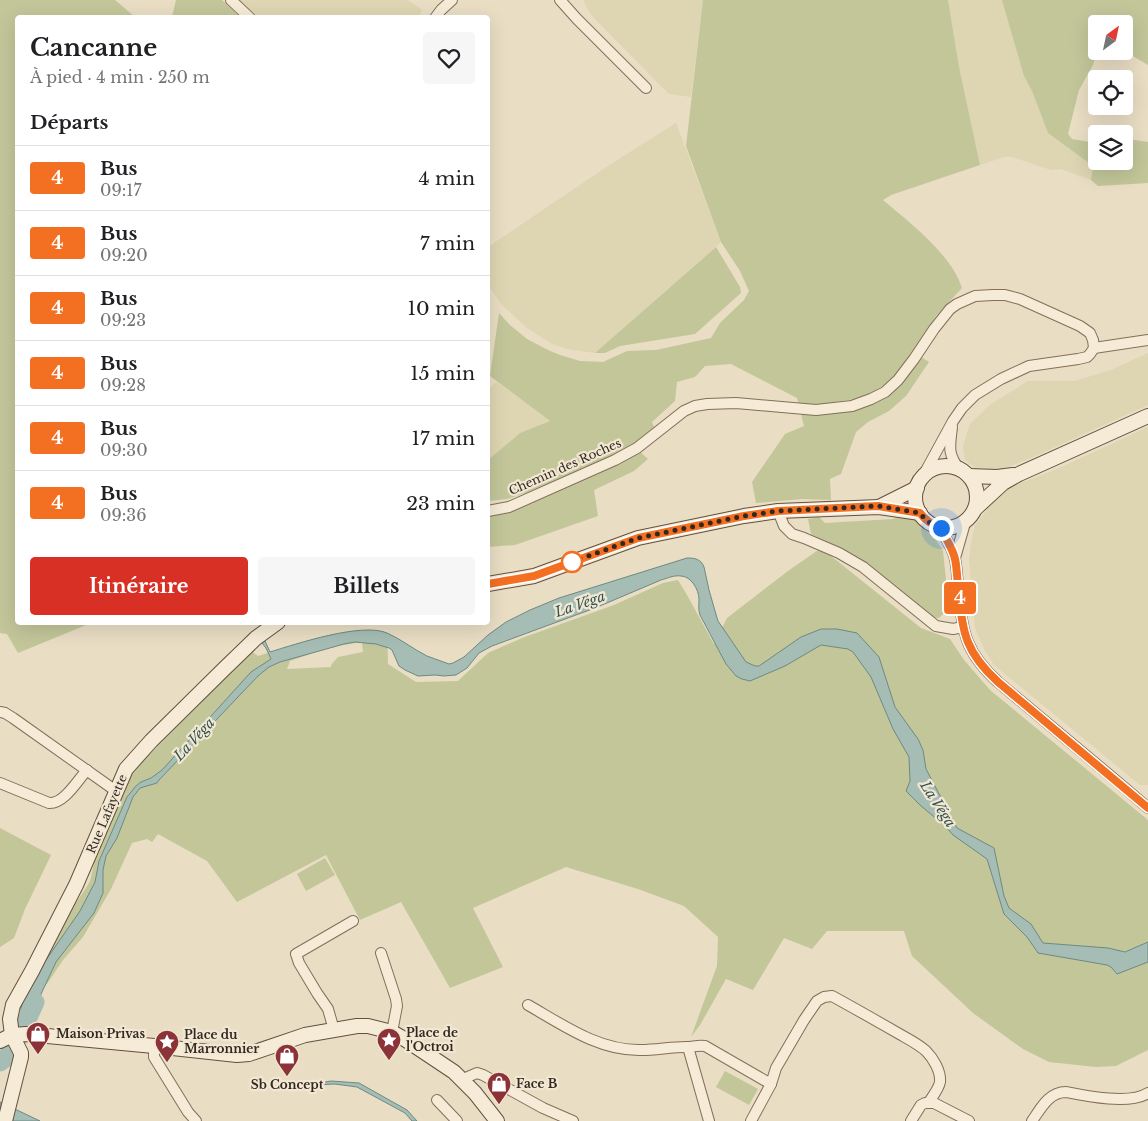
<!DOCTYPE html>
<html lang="fr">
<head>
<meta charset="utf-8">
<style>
  body { margin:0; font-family:"Libre Baskerville",serif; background:#f6f6f6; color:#202124; height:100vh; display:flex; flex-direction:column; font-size:19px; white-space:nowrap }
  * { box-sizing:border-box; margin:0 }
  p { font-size:16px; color:#757577 }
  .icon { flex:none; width:28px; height:28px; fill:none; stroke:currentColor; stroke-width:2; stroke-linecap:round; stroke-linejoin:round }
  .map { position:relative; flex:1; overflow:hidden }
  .panel { position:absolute; left:15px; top:15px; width:475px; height:610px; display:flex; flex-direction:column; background:#fff; border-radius:5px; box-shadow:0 5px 20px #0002 }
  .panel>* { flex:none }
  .badge { padding:0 10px; border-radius:4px; font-size:18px; line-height:32px }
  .needle { width:32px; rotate:33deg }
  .controls { position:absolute; left:1088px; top:15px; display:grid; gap:10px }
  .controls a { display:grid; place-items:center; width:45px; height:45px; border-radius:5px; background:#fff; box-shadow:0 5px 20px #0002; font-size:25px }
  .you { position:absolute; width:25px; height:25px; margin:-12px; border:4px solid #fff; border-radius:50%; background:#1a73e8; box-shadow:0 0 0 8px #1a73e833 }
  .map>.badge { position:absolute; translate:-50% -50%; box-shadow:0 0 0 2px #fff }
  h2 { padding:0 15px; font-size:19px; line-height:45px }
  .round { display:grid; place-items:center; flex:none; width:52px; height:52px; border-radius:5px; background:#f6f6f6 }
  .summary { display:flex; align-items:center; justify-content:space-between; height:85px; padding:0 15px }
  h1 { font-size:24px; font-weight:700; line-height:38px }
  .button { display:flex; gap:10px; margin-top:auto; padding:10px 15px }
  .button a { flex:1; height:58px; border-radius:5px; background:#d93025; color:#fff; font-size:20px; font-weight:700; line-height:58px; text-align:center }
  .button a+a { background:#f6f6f6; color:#202124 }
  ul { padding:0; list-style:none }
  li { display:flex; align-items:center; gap:15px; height:65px; padding:0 15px; border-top:1px solid #e0e0e0 }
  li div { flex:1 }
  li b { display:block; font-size:19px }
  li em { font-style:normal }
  li .badge { min-width:55px; font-weight:700; text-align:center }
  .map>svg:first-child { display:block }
  .farmland { fill:#ded5b2 }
  .green { fill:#c2c699; fill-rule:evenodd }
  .water { fill:#a6bdb5; stroke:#6d8a82 }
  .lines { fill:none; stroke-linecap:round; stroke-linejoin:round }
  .river { stroke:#a6bdb5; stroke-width:19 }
  .street-casing { stroke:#826f5c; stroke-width:12 }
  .secondary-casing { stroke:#645040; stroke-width:16 }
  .street { stroke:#f5ebd6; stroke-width:10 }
  .secondary { stroke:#f5ebd6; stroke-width:14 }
  .line-casing { stroke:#fff; stroke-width:11 }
  .line { stroke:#f37023; stroke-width:8 }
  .walk { stroke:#33281f; stroke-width:5; stroke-dasharray:0 9 }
  .stop-dot { fill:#fff; stroke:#f37023; stroke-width:2.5 }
  .labels { text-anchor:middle; stroke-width:4.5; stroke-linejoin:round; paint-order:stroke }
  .street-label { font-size:12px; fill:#33281f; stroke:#f1e7d3 }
  .poi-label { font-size:12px; font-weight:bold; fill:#33281f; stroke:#f1e7d3; text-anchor:start }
  .water-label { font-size:14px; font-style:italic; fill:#30524e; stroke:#f1e7d3 }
</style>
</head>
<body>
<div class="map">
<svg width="1148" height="1121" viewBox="0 0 1148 1121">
  <rect width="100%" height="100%" fill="#e9ddc4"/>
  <g class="farmland">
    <path d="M239 0H408L422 10 418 18 257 17Z"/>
    <path d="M583 0H703L691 97 669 94 591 15Z"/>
    <path d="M948 0H1003L1024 76 1032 91 1048 133 1093 166 1091 180 1061 169 1051 170 1012 157H1004L980 165 959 67Z"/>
    <path d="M676 123 721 242 595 353 567 349 552 344 527 328 501 304 488 285V247L608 166Z"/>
    <path d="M1148 353V405L1031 458 1000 470 975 468 965 460 963 446 970 424 991 404 1028 381H1075L1113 369Z"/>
    <path d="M497 382 550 421 520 433 488 460V389Z"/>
    <path d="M1148 427V785H1140L994 665 985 651 975 628 969 559 971 543 975 525 995 500 1011 487 1057 469Z"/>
  </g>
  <g class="green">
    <path d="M0 0H115L135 17 18 18V622L91 623 18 653 7 634 0 633Z"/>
    <path d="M176 0H222L240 17H172Z"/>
    <path d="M703 0H948L959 67 980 165 891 195 883 200C909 222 952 255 962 288L936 316 912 355 902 368 890 381 870 394 855 399 829 403 831 413C843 411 855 410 866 407 891 399 905 376 921 357L929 362 906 396 889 411 868 422 856 432 841 474 830 479 831 500 802 499 756 503 752 482 785 434 804 426 797 398 731 364 705 366 695 377 677 382 675 401 652 422 654 427 634 443 612 456 546 486 507 499 488 501V460L520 433 550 421 490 376 499 313 510 325 527 339 548 350 560 355 580 361 603 362 627 351 656 350 711 338 720 323 744 300 749 291 740 271 721 242 686 146Z"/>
    <path d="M1002 0H1148V65L1124 51V24H1096V51H1097L1093 65 1079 90 1068 134 1072 139 1096 143V161H1124V146H1126L1127 139 1148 142V183L1098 186 1091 180 1093 166 1048 133 1032 91 1024 76Z"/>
    <path d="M716 247 740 287 741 293 695 334 620 346 605 353H595Z"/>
    <path d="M639 451 648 459 634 471 594 490 598 516 515 545 488 547V516L527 505 574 484Z"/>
    <path d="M819 517 825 523 893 519 896 518H914L936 540 943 551 948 599V609L939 618 931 617 907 596 863 563 811 534 808 519Z"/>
    <path d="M821 548 921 628 950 639 964 660 990 690 1148 820V1050L1116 1066 1096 1067 1049 1062 1023 1049 973 1013 912 956 904 931H827L812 949 784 938 753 990 726 979 700 1025 691 1037 717 966 718 937 684 906 638 889 566 867 473 908 503 967 450 988 401 902 360 920 326 855 237 902 207 861 158 834 152 842 147 839 132 843 111 889 83 937 63 960 47 984 43 981 39 970 69 913 86 888 90 881 95 859 127 782 134 767 138 762 149 755 251 651 258 656C289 646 356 622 387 633L388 664 416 682 458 681 488 653 522 638 614 605 663 583 678 580 687 595 714 644 727 618 788 571ZM362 642 363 652 338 657 331 665V667L287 669 290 661 330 647Z"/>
    <path d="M0 820V828L51 855 25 909 14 938 0 947Z"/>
    <path d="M325 858 335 875 306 891 297 874Z"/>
    <path d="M725 1071 758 1089 749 1105 716 1087Z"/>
  </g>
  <g class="water">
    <path d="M687 558C695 558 701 559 704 567L709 590 715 611 718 621 746 662 755 666H759L801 637 821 629H837L857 633 879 657 895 707 918 739 923 750 926 769 957 828 994 848 1004 896 1009 908 1031 924 1043 943 1108 948 1125 952 1148 942V962L1117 974 1111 967 1107 965 1038 953 1027 937 1004 914 987 859 953 835 946 827 920 805 906 791 910 781 909 757 893 729 871 677 853 652 848 649 821 645 785 666 750 681 742 679 736 676 726 664 700 615C698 609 699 604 699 599 699 590 691 576 681 576 674 575 668 578 661 580L595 608 492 646 479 653 467 668 456 675 444 676 435 675 418 676 405 670 399 666 392 650 389 648 376 644 355 642 344 644 280 662 269 667 258 676 159 780 157 783 140 788 133 797 117 838 106 856 103 870V893L94 913 56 962 28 1022 25 1024 21 1016V1008L23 1000 39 970 80 911 95 882 99 861 127 797 136 786 141 782 151 778 162 770 251 672 271 659 266 648 262 643 265 641 270 652C296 644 362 622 387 633 401 639 413 649 427 656 434 659 442 661 449 664L453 663 464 657 488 635 506 622 530 610 559 598Z"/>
    <path d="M331 1081 359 1083 407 1110 417 1121H412L405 1113 357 1087 335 1084 313 1085 314 1084Z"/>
    <path d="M0 1102 40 1121H11L0 1117Z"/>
  </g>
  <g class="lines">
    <path class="river" d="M0 1062 9 1055 25 1024 35 1002"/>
    <defs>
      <g id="street">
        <path d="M231 0 250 18"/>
        <path d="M560 0 577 19 646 88"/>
        <path d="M435 18 441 10 452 0"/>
        <path d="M1094 348 1148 340"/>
        <path d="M952 427C950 446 947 453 959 469"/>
        <path d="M488 511 509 507 615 460 637 448 684 411 695 406 707 404 736 403 816 410 852 406 871 399 885 392 898 380 914 359 934 329 950 309 957 304 975 296 993 295H1005L1020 299 1080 326 1090 333 1093 340 1094 348 1090 354 1087 357 1078 359 1029 366 1001 379 975 395 962 408 953 421 923 476"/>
        <path d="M778 511 784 526 792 534 804 538 839 553 863 567 936 626 953 629 963 627"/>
        <path d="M941 528C945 538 953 549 955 559 957 568 957 577 958 586 963 631 963 650 998 682L1119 783 1148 808"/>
        <path d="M955 558 965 523"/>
        <path d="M0 712 5 713 13 718 116 791"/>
        <path d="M0 783 49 803C64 804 77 781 87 770"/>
        <path d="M381 953 396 999 397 1006 392 1032"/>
        <path d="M528 1005C563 1025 599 1051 641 1050 656 1050 671 1047 686 1047 693 1047 697 1045 705 1046L771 1084 751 1121"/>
        <path d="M334 1030 328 1009 317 993 299 963 296 954 353 921"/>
        <path d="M154 1046V1057L188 1112 196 1121"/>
        <path d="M688 1047 709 1121"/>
        <path d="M463 1079 477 1073 483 1075 543 1108 573 1121"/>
        <path d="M771 1084 776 1068 804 1020 817 1001 824 997 832 996C854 1008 875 1020 896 1032 906 1038 917 1043 926 1051 933 1058 941 1071 940 1082 939 1088 933 1096 929 1102"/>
        <path d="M437 1100 457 1121"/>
        <path d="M911 1121 921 1105 925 1103H934L969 1121"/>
        <path d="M1032 1121C1041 1108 1049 1092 1066 1092 1086 1096 1130 1105 1148 1093"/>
      </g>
      <g id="secondary">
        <circle cx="946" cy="497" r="31"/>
        <path d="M969 476 997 477 1013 475"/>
        <path d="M879 507 917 488"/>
        <path d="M976 508 1003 483 1019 474 1148 416"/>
        <path d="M488 584 534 576 638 538 744 516 778 511 879 507 920 513"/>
        <path d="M0 1041 12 1035 26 1034 154 1046 237 1055 249 1054 305 1035 357 1026H368L392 1032 406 1040 454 1072 475 1093 497 1121"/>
        <path d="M5 1121 21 1057V1053L12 1035 10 1019 13 1005 32 971 76 885 126 769 151 741 224 669 256 638 278 622"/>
      </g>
    </defs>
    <use href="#street" class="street-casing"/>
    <use href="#secondary" class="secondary-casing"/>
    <use href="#street" class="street"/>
    <use href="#secondary" class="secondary"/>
  </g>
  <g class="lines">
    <defs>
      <path id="line" d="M488 584 534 576 638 538 744 516 778 511 878 506 920 513C926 521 932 525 941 528 945 538 953 549 955 559 957 568 957 577 958 586 963 631 963 650 998 682L1148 808"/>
    </defs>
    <use href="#line" class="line-casing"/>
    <use href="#line" class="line"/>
    <path class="walk" d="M572 562 638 538 744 516 778 511 878 506 920 513C926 521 932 525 941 528"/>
  </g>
  <defs>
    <symbol id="shop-pin" viewBox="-11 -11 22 30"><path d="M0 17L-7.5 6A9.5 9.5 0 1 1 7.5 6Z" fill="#8b3337" stroke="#f1e7d3"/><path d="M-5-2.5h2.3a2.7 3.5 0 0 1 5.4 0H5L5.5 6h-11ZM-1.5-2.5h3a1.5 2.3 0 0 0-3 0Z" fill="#fff"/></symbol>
    <symbol id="sight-pin" viewBox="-11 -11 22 30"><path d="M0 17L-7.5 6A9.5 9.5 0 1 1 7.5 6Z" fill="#8b3337" stroke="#f1e7d3"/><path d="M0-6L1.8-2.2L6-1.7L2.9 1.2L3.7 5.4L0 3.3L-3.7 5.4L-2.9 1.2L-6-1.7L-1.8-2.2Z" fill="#fff"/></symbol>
  </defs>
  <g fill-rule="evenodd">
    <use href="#shop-pin" x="24" y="1020" width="28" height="38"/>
    <use href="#sight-pin" x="375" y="1026" width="28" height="38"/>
    <use href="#sight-pin" x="153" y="1028" width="28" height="38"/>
    <use href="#shop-pin" x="273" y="1042" width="28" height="38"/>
    <use href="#shop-pin" x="485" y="1070" width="28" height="38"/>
  </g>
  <circle class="stop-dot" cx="572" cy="562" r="10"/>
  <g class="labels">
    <g class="street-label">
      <text transform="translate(565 467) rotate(-24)" y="4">Chemin des Roches</text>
      <text transform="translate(107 814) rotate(-67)" y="4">Rue Lafayette</text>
    </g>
    <g class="poi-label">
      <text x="406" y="1037">Place de<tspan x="406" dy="14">l'Octroi</tspan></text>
      <text x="56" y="1038">Maison Privas</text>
      <text x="184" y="1039">Place du<tspan x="184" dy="14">Marronnier</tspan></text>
      <text x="516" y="1088">Face B</text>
      <text x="287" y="1089" text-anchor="middle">Sb Concept</text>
    </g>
    <g class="water-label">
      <text transform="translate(580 604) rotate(-19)" y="5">La Véga</text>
      <text transform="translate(194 739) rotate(-47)" y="5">La Véga</text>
      <text transform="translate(938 804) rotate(57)" y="5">La Véga</text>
    </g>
  </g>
</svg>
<div class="controls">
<a><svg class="needle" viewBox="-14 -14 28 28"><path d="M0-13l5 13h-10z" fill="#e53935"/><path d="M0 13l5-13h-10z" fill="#757577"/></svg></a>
<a><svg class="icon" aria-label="locate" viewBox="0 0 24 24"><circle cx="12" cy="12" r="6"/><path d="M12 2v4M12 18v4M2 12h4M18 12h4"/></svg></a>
<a><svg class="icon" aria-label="layers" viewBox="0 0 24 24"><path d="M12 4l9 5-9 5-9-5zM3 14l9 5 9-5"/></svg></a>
</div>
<div class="you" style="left:941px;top:528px"></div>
<b class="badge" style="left:960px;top:598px;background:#f37023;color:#fff">4</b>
<section class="panel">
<div class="summary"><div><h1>Cancanne</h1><p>À pied · 4 min · 250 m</p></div><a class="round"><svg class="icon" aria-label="heart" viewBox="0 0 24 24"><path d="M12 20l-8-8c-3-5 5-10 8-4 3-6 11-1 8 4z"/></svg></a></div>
<h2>Départs</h2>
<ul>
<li><span class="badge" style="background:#f37023;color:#fff">4</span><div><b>Bus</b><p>09:17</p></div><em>4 min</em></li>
<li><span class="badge" style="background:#f37023;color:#fff">4</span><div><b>Bus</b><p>09:20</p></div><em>7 min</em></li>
<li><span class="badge" style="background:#f37023;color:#fff">4</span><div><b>Bus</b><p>09:23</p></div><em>10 min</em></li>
<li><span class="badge" style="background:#f37023;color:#fff">4</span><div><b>Bus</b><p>09:28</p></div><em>15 min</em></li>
<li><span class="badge" style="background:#f37023;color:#fff">4</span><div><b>Bus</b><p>09:30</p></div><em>17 min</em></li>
<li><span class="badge" style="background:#f37023;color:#fff">4</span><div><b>Bus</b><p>09:36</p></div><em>23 min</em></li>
</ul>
<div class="button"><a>Itinéraire</a><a>Billets</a></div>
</section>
</div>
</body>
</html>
